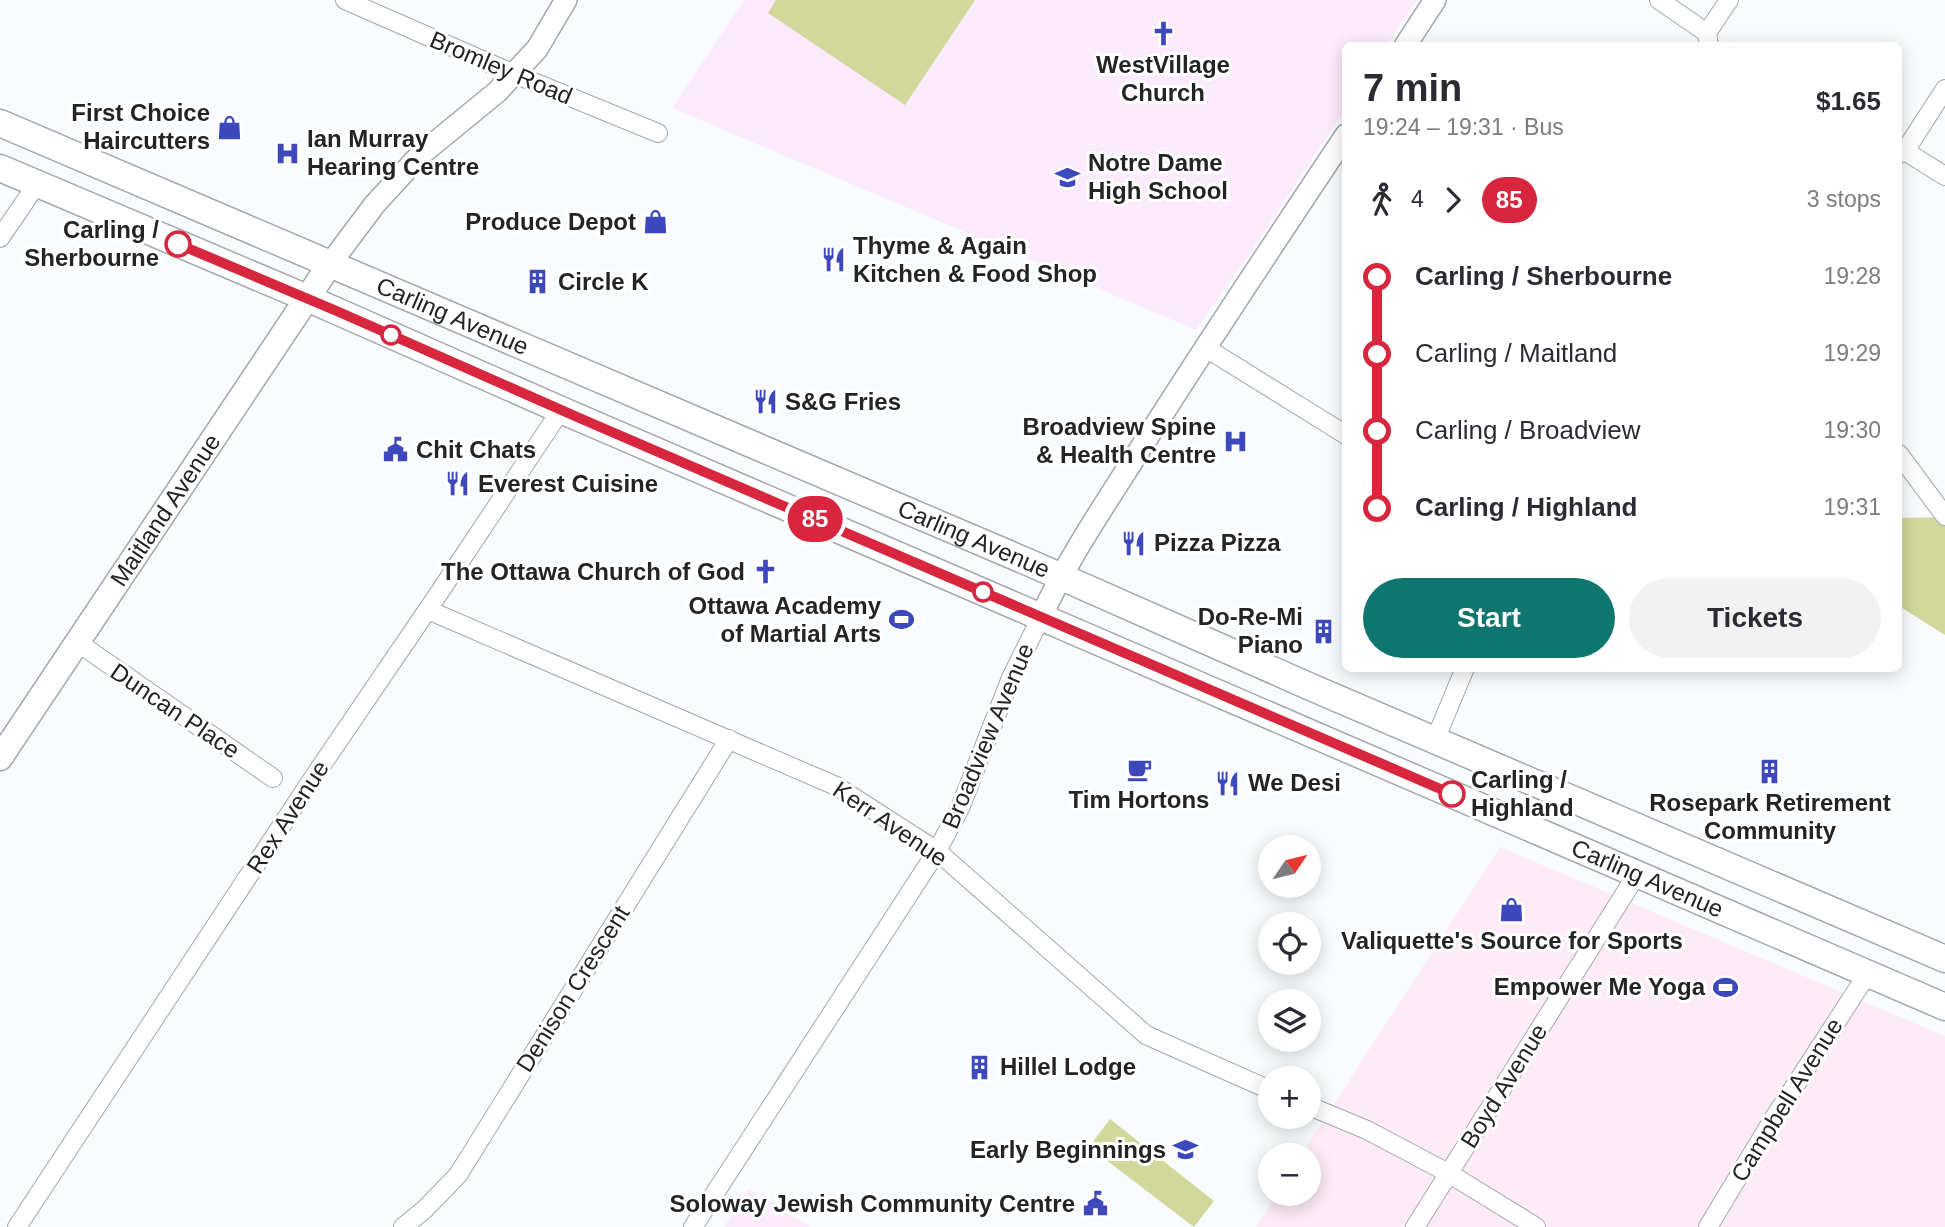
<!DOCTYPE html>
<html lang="en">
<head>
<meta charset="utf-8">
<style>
  body { margin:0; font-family:Helvetica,sans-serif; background:#f2f2f3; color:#2b2b33; height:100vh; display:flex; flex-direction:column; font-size:26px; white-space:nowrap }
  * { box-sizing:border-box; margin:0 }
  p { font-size:23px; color:#7c7c81 }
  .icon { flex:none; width:38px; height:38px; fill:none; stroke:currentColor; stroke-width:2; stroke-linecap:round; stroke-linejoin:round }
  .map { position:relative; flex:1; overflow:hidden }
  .details { position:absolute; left:1342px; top:42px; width:560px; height:630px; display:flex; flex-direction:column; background:#fff; border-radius:10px; box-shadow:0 4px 18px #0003 }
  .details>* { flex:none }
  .badge { padding:0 14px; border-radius:23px; font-size:24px; line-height:46px }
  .needle { width:46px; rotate:55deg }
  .buttons { position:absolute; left:1258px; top:835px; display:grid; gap:14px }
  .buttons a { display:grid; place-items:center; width:63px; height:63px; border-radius:50%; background:#fff; box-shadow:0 4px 18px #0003; font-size:35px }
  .map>.badge { position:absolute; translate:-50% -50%; box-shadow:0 0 0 4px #fff }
  .legs { display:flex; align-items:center; gap:10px; height:77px; padding:0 21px; font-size:23px }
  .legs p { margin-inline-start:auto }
  .headline { display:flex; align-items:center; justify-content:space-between; height:119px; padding:0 21px }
  h1 { font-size:38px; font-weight:700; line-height:52px }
  .button { display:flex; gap:14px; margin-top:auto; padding:14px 21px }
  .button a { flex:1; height:80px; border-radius:42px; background:#0f766e; color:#fff; font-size:28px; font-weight:700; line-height:80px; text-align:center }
  .button a+a { background:#f2f2f3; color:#2b2b33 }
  ul { padding:0 21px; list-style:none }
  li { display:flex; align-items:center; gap:24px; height:77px; font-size:26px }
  li i { display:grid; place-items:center; width:10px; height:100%; margin:0 9px; background:currentColor }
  li i::after { content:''; width:18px; height:18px; margin:-9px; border:5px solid; border-radius:50%; background:#fff }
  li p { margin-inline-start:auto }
  li:first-child i { background:linear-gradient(#0000 50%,currentColor 0) }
  li:last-child i { background:linear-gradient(currentColor 50%,#0000 0) }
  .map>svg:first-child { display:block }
  .industrial { fill:#fdecf7 }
  .education { fill:#fcebfd }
  .green { fill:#d2d79c }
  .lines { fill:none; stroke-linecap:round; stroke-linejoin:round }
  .minor-casing { stroke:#a2a7ad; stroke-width:20 }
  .tertiary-casing { stroke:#a2a7ad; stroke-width:24 }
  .secondary-casing { stroke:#a2a7ad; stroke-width:27 }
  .primary-casing { stroke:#a2a7ad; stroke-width:29 }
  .minor { stroke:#fff; stroke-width:18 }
  .tertiary { stroke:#fff; stroke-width:21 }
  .secondary { stroke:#fff; stroke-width:24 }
  .primary { stroke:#fff; stroke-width:26 }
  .line-1-casing { stroke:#fff; stroke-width:16 }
  .line-1 { stroke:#d7263d; stroke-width:10 }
  .stop-1-dot { fill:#fff; stroke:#d7263d; stroke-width:3.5 }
  .labels { text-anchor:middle; stroke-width:6; stroke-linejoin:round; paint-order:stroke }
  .poi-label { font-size:24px; font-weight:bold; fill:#222426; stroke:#fff; text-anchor:start }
  .street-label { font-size:24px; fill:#222426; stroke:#fff }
  .stop-label { font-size:24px; font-weight:bold; fill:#222426; stroke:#fff; text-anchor:end }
</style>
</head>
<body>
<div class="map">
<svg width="1945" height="1227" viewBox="0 0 1945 1227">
  <rect width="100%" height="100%" fill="#f9fcfe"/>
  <path class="industrial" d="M1500 847 1945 1036V1227H1256L1277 1194H1309V1155H1301Z"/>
  <g class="education">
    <path d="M744 0H1417L1387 45 1346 46V108L1255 246 1196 330 672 108Z"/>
    <path d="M748 1189 769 1201 810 1227H724Z"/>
  </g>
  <g class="green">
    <path d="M776 0H975L905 105 768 13Z"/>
    <path d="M1945 517V635L1899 606V518Z"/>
    <path d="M1110 1119 1214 1201 1194 1227 1089 1147Z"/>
  </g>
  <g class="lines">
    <defs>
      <g id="minor">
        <path d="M345 0 514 74 658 133"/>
        <path d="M1659 0 1707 33 1709 46"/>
        <path d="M1707 33 1729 0"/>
        <path d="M1905 151 1945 176"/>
        <path d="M1899 154 1905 151 1945 89"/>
        <path d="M0 238 37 184"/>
        <path d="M1206 348 1346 435"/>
        <path d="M1899 454 1945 516"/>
        <path d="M428 610 836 786 937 851 1146 1035 1270 1090"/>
        <path d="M77 642 273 778"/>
        <path d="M1435 740 1465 668"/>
        <path d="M1309 1106 1367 1130 1450 1174 1536 1227"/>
        <path d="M17 1227 313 778 441 590 561 410"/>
        <path d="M403 1227 425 1209 458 1175 729 739"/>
        <path d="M693 1227 937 851 960 808 1011 678 1041 617"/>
        <path d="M1415 1227 1637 874"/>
        <path d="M1708 1227 1772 1121 1868 973"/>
      </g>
      <g id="tertiary">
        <path d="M1405 46 1435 0"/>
        <path d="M330 264 375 204 420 155 497 92 537 49 566 0"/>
        <path d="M1041 617C1069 556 1108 500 1144 443 1210 339 1278 237 1346 135"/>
      </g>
      <g id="secondary">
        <path id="s1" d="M0 758 330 264"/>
      </g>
      <g id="primary">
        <path id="s2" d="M0 123 1030 563 1313 688 1945 959"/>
        <path id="s3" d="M0 168 307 298 561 410 1945 1007"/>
      </g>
    </defs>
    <use href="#minor" class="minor-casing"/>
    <use href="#tertiary" class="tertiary-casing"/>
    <use href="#secondary" class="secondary-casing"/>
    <use href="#primary" class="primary-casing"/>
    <use href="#minor" class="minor"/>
    <use href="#tertiary" class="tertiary"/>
    <use href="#secondary" class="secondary"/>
    <use href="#primary" class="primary"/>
  </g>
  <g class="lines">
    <defs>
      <path id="line-1" d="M178 244 339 312 584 420 1452 794"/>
    </defs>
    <use href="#line-1" class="line-1-casing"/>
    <use href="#line-1" class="line-1"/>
  </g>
  <defs>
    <symbol id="church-bare" viewBox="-9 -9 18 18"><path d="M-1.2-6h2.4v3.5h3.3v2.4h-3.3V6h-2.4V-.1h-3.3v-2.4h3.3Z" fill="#3d48bc" stroke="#fff" stroke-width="2.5" paint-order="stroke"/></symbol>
    <symbol id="shop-bare" viewBox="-9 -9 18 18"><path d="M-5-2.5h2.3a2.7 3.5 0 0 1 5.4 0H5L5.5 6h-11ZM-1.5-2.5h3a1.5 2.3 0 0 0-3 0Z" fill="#3d48bc" stroke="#fff" stroke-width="2.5" paint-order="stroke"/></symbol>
    <symbol id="hospital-bare" viewBox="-9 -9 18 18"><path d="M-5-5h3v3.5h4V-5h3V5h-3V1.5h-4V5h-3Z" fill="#3d48bc" stroke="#fff" stroke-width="2.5" paint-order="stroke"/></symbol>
    <symbol id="school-bare" viewBox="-9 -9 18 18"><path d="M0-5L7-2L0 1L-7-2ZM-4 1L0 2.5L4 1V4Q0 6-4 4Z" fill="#3d48bc" stroke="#fff" stroke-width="2.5" paint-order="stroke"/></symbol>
    <symbol id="restaurant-bare" viewBox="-9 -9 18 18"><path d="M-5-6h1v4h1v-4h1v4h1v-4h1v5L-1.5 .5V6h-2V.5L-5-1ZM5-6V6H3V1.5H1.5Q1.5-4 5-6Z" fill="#3d48bc" stroke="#fff" stroke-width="2.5" paint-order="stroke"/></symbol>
    <symbol id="building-bare" viewBox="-9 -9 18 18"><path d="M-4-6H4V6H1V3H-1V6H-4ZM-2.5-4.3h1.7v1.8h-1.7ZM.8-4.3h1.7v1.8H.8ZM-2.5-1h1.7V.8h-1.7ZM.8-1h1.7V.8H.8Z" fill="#3d48bc" stroke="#fff" stroke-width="2.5" paint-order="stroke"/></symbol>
    <symbol id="civic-bare" viewBox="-9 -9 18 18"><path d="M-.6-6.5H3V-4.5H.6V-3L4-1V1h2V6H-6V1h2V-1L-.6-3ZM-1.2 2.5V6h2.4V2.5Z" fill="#3d48bc" stroke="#fff" stroke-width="2.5" paint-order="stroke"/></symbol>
    <symbol id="stadium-bare" viewBox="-9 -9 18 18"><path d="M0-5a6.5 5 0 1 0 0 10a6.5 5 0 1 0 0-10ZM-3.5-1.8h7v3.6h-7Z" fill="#3d48bc" stroke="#fff" stroke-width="2.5" paint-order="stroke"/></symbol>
    <symbol id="cafe-bare" viewBox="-9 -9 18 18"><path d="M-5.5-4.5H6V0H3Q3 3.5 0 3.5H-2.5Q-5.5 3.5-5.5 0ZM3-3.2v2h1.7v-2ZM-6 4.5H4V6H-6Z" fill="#3d48bc" stroke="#fff" stroke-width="2.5" paint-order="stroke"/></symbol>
  </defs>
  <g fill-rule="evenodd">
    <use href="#church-bare" x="1146" y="16" width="35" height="35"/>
    <use href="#shop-bare" x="212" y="110" width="35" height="35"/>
    <use href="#hospital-bare" x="270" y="136" width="35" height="35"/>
    <use href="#school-bare" x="1050" y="160" width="35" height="35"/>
    <use href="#shop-bare" x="638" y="204" width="35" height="35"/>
    <use href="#restaurant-bare" x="816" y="242" width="35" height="35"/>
    <use href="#building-bare" x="520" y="264" width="35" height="35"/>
    <use href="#restaurant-bare" x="748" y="384" width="35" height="35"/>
    <use href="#hospital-bare" x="1218" y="424" width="35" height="35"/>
    <use href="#civic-bare" x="378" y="432" width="35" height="35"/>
    <use href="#restaurant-bare" x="440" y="466" width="35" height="35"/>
    <use href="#restaurant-bare" x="1116" y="526" width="35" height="35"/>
    <use href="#church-bare" x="748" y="554" width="35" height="35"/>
    <use href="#stadium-bare" x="884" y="602" width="35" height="35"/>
    <use href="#building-bare" x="1306" y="614" width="35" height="35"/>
    <use href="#cafe-bare" x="1122" y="752" width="35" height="35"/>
    <use href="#building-bare" x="1752" y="754" width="35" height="35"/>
    <use href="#restaurant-bare" x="1210" y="766" width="35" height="35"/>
    <use href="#shop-bare" x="1494" y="892" width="35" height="35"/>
    <use href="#stadium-bare" x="1708" y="970" width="35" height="35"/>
    <use href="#building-bare" x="962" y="1050" width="35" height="35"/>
    <use href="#school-bare" x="1168" y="1132" width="35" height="35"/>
    <use href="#civic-bare" x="1078" y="1186" width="35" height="35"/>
  </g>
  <g class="stop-1-dot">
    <circle cx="178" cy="244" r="12"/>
    <circle cx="391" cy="335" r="9"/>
    <circle cx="983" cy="592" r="9"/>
    <circle cx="1452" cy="794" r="12"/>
  </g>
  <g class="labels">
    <g class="poi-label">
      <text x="1163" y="73" text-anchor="middle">WestVillage<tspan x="1163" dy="28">Church</tspan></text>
      <text x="210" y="121" text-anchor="end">First Choice<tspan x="210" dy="28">Haircutters</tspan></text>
      <text x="307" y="147">Ian Murray<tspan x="307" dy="28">Hearing Centre</tspan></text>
      <text x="1088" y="171">Notre Dame<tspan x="1088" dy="28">High School</tspan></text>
      <text x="636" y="230" text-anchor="end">Produce Depot</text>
      <text x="853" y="254">Thyme &amp; Again<tspan x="853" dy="28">Kitchen &amp; Food Shop</tspan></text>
      <text x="558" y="290">Circle K</text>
      <text x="785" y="410">S&amp;G Fries</text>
      <text x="1216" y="435" text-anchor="end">Broadview Spine<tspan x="1216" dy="28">&amp; Health Centre</tspan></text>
      <text x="416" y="458">Chit Chats</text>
      <text x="478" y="492">Everest Cuisine</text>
      <text x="1154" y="551">Pizza Pizza</text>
      <text x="745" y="580" text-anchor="end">The Ottawa Church of God</text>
      <text x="881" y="614" text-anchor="end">Ottawa Academy<tspan x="881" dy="28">of Martial Arts</tspan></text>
      <text x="1303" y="625" text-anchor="end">Do-Re-Mi<tspan x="1303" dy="28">Piano</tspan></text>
      <text x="1248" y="791">We Desi</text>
      <text x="1139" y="808" text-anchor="middle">Tim Hortons</text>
      <text x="1770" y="811" text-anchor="middle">Rosepark Retirement<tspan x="1770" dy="28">Community</tspan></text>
      <text x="1512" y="949" text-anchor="middle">Valiquette's Source for Sports</text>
      <text x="1705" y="995" text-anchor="end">Empower Me Yoga</text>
      <text x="1000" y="1075">Hillel Lodge</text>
      <text x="1166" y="1158" text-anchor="end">Early Beginnings</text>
      <text x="1075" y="1212" text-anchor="end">Soloway Jewish Community Centre</text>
    </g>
    <g class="street-label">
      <text transform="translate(501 68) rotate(23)" y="8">Bromley Road</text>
      <text dy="8" stroke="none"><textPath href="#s2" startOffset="492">Carling Avenue</textPath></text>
      <text dy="8" stroke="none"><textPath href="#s1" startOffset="298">Maitland Avenue</textPath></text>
      <text dy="8" stroke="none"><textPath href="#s2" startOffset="1059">Carling Avenue</textPath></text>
      <text transform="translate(175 711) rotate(34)" y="8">Duncan Place</text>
      <text transform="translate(988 736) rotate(-67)" y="8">Broadview Avenue</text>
      <text transform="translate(288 817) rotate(-57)" y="8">Rex Avenue</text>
      <text transform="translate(890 824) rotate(34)" y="8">Kerr Avenue</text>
      <text dy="8" stroke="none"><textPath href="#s3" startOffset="1794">Carling Avenue</textPath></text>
      <text transform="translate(573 989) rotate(-58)" y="8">Denison Crescent</text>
      <text transform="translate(1504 1086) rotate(-58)" y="8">Boyd Avenue</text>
      <text transform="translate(1787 1100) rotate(-58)" y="8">Campbell Avenue</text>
    </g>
    <g class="stop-label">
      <text x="159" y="238">Carling /<tspan x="159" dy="28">Sherbourne</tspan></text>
      <text x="1471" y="788" text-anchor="start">Carling /<tspan x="1471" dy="28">Highland</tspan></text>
    </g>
  </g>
</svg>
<div class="buttons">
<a><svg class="needle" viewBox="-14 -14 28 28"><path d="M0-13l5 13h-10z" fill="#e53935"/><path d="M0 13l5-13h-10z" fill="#7c7c81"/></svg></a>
<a><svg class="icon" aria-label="locate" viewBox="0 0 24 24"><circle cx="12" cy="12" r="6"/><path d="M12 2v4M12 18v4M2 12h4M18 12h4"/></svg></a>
<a><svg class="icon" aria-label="layers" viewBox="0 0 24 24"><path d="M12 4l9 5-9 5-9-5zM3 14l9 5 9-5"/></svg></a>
<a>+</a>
<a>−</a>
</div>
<b class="badge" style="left:815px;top:519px;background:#d7263d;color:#fff">85</b>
<section class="details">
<div class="headline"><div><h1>7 min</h1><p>19:24 – 19:31 · Bus</p></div><b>$1.65</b></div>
<div class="legs"><svg class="icon" aria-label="walk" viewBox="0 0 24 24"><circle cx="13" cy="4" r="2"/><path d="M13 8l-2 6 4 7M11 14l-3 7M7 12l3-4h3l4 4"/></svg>4<svg class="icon" aria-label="forward" viewBox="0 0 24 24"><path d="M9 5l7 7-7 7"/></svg><b class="badge" style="background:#d7263d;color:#fff">85</b><p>3 stops</p></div>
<ul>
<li><i style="color:#d7263d"></i><b>Carling / Sherbourne</b><p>19:28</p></li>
<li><i style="color:#d7263d"></i><span>Carling / Maitland</span><p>19:29</p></li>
<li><i style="color:#d7263d"></i><span>Carling / Broadview</span><p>19:30</p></li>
<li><i style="color:#d7263d"></i><b>Carling / Highland</b><p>19:31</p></li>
</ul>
<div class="button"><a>Start</a><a>Tickets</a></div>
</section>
</div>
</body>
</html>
